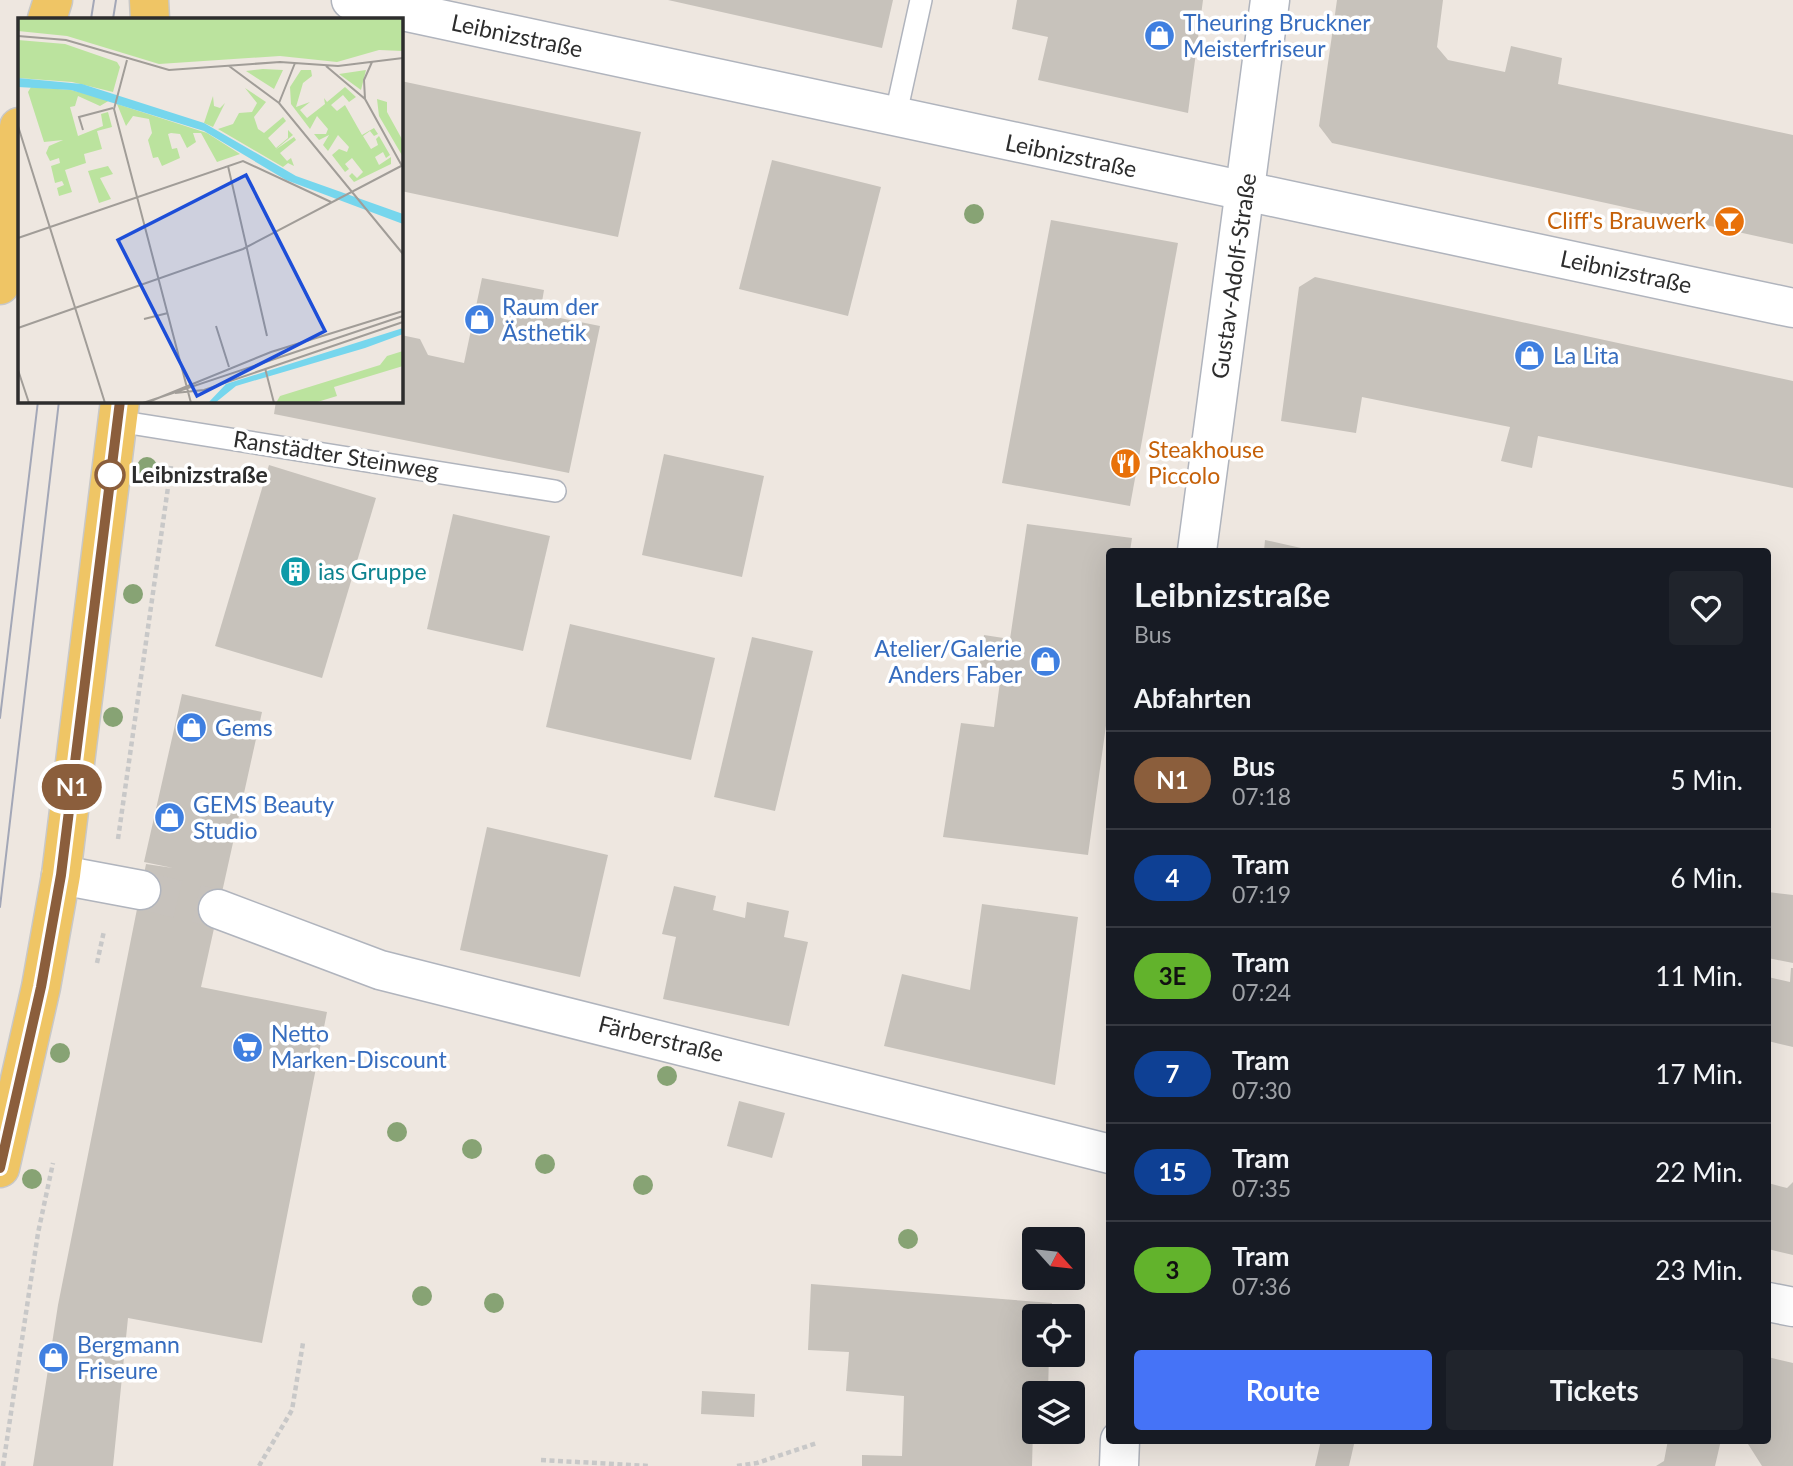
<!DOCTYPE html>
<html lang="de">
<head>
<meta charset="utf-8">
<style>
  body { margin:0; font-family:Lato,sans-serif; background:#20242c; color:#f1f3f6; height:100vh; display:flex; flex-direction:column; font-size:26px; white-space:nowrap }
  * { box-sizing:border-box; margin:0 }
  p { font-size:23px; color:#9ea1a6 }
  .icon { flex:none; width:38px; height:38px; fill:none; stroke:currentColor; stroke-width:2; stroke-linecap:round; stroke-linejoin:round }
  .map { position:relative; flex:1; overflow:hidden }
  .side { position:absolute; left:1106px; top:548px; width:665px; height:896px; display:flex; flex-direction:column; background:#171b24; border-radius:7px; box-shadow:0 7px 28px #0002 }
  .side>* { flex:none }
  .badge { padding:0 14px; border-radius:23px; font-size:24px; line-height:46px }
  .needle { width:46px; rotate:117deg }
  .buttons { position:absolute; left:1022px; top:1227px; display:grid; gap:14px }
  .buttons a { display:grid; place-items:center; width:63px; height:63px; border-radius:7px; background:#171b24; box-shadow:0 7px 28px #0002; font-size:35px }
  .map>.badge { position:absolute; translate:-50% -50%; box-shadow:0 0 0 4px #fff }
  h2 { padding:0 28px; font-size:26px; line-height:63px }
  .round { display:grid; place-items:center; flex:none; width:74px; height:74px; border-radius:7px; background:#20242c }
  .head { display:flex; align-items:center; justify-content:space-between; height:119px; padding:0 28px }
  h1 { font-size:33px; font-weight:700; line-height:52px }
  .cta { display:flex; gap:14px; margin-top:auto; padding:14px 28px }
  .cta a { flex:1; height:80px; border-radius:7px; background:#4573f7; color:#fff; font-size:28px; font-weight:700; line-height:80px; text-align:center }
  .cta a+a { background:#20242c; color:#f1f3f6 }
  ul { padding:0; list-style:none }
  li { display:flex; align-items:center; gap:21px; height:98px; padding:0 28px; border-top:2px solid #363941 }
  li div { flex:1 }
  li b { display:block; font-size:26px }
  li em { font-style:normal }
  li .badge { min-width:77px; font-weight:700; text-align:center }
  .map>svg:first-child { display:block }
  .building { fill:#c7c2bb }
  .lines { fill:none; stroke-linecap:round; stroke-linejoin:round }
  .minor-tunnel { stroke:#c7c2bc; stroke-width:38; stroke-dasharray:38 19; stroke-linecap:butt }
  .service-casing { stroke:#b0b4bd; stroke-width:24 }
  .minor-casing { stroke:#b0b4bd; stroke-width:41 }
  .primary-casing { stroke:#c8c8c8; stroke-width:41 }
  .path { stroke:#c8c8c8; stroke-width:4.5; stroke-dasharray:5 3.5; stroke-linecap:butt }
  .service { stroke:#fff; stroke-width:21 }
  .minor { stroke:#fff; stroke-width:38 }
  .primary { stroke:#efc565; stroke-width:38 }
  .tram { stroke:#a3a7b7; stroke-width:2 }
  .tree { fill:#87a374 }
  .line-casing { stroke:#fff; stroke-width:16 }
  .line { stroke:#8b5e3c; stroke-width:10 }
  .stop-dot { fill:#fff; stroke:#8b5e3c; stroke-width:3.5 }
  .labels { text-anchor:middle; stroke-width:7; stroke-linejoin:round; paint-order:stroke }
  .shop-label { font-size:23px; fill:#366cbe; stroke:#fff; text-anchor:start }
  .street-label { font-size:23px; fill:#2d2d2d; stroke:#fff }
  .food-label { font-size:23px; fill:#c56008; stroke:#fff; text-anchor:end }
  .stop-label { font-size:23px; font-weight:bold; fill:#2d2d2d; stroke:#fff; text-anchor:start }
  .culture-label { font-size:23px; fill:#0d838f; stroke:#fff; text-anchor:start }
  .inset-road { fill:none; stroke:#a19d98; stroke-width:2 }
  .view { fill:#1d4ed8; fill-opacity:0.15; stroke:#1d4ed8; stroke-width:3.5 }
  .inset-edge { fill:none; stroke:#2d2d2d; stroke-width:3.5 }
</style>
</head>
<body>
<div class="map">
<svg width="1793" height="1466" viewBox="0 0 1793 1466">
  <rect width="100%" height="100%" fill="#eee7e0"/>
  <g class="building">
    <path d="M668 0H893L882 48Z"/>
    <path d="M1017 0H1203L1188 113 1038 80 1048 37 1012 29Z"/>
    <path d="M1337 0H1443L1437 47 1448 60 1505 72 1511 46 1562 58 1558 84 1793 135V244L1332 143 1319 126Z"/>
    <path d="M401 81 641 132 618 237 401 191Z"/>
    <path d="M772 160 881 187 848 316 739 289Z"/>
    <path d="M1051 220 1178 243 1130 506 1002 483Z"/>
    <path d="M1315 277 1793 381V488L1538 436 1532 468 1501 461 1510 427 1362 397 1356 433 1281 421 1299 287Z"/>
    <path d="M482 278 544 290 540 314 600 326 569 473 274 414 276 401H401V335L420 339 428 355 464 363Z"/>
    <path d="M664 454 764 476 742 577 642 555Z"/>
    <path d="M269 465 376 498 322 678 215 646Z"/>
    <path d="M453 514 550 536 523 651 427 629Z"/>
    <path d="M1027 524 1132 538 1130 551H1110V697L1088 855 943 837 961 723 994 727 1001 674 979 670 984 635 1010 639Z"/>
    <path d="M1265 540 1310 550 1309 551H1264Z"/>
    <path d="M570 624 715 658 691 760 546 727Z"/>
    <path d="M752 637 813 651 775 811 714 797Z"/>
    <path d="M182 694 262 712 201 987 327 1012 262 1343 128 1318 113 1466H33L58 1305 146 864 173 868 144 862Z"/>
    <path d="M487 827 608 855 580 977 460 950Z"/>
    <path d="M674 886 716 896 713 910 745 918 747 902 789 911 784 937 808 942 789 1026 663 999 676 937 662 934Z"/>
    <path d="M1768 892 1793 895V963L1768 958Z"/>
    <path d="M982 904 1078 917 1055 1085 884 1046 902 974 970 990Z"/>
    <path d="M1791 968H1793V1047L1768 1041V977L1790 982Z"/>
    <path d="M739 1101 785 1113 772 1158 727 1146Z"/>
    <path d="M1793 1182V1255L1768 1249V1183L1787 1188Z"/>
    <path d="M811 1284 1052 1303 1051 1316H1034V1354H1049L1048 1393H1034L1032 1466H862V1455L902 1456 904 1396 846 1391 849 1352 808 1350Z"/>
    <path d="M1768 1357 1793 1363V1466H1762L1748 1444 1754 1440H1768Z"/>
    <path d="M702 1391 755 1394 754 1417 701 1414Z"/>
    <path d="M1321 1440H1355L1349 1466H1315Z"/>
    <path d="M1668 1440H1721L1715 1466H1656L1664 1461Z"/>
  </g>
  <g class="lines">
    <path class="minor-tunnel" d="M141 890 218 909"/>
    <defs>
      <g id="service">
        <path d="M895 118 921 0"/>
        <path d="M117 421 555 491"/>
      </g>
      <g id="minor">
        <path d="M351 0 1793 308"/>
        <path d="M1197 551 1270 0"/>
        <path d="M61 875 141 890"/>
        <path d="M218 909 380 970 1110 1154"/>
        <path d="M1768 1302 1793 1307"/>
        <path d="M1119 1466 1120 1440"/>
      </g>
      <g id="primary">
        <path d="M149 0 150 19"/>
        <path d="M47 19 53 0"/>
        <path d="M0 285 19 127"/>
        <path d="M0 1168 41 987 61 875 120 401"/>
      </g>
    </defs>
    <use href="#service" class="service-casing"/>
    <use href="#minor" class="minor-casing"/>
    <use href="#primary" class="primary-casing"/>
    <g class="path">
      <path d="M118 839 171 466"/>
      <path d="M97 963 104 931"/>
      <path d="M541 1460 650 1466"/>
      <path d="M3 1466 38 1233 53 1163"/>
      <path d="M259 1466 292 1410 303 1343"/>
      <path d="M737 1466 757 1463 817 1443"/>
    </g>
    <use href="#service" class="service"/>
    <use href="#minor" class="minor"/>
    <use href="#primary" class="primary"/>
    <g class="tram">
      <path d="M91 19 94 0"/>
      <path d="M113 19 116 0"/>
      <path d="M0 718 38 401"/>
      <path d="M0 907 59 401"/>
    </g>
  </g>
  <g class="tree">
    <circle cx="974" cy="214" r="10"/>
    <circle cx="147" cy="467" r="10"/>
    <circle cx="133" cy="594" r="10"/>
    <circle cx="113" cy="717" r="10"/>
    <circle cx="60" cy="1053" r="10"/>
    <circle cx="667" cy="1076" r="10"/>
    <circle cx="397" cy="1132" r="10"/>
    <circle cx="472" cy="1149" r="10"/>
    <circle cx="545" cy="1164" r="10"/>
    <circle cx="32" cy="1179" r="10"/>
    <circle cx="643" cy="1185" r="10"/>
    <circle cx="908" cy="1239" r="10"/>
    <circle cx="422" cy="1296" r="10"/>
    <circle cx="494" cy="1303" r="10"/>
  </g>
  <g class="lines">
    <defs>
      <path id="line" d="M0 1168 41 987 61 875 120 401"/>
    </defs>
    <use href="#line" class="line-casing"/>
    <use href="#line" class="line"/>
  </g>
  <defs>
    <symbol id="shop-disc" viewBox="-11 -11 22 22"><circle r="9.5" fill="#3f7fe0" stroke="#fff"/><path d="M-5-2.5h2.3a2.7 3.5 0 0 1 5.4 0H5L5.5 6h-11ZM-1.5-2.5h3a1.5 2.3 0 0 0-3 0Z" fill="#fff"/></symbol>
    <symbol id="bar-disc" viewBox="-11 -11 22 22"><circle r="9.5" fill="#e8710a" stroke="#fff"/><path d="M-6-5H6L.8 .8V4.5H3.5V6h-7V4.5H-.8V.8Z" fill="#fff"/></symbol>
    <symbol id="restaurant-disc" viewBox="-11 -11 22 22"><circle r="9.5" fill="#e8710a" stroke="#fff"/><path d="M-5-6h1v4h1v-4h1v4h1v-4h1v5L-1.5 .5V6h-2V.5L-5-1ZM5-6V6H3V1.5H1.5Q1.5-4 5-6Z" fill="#fff"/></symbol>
    <symbol id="building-disc" viewBox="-11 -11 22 22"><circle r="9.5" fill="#0f9aa8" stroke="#fff"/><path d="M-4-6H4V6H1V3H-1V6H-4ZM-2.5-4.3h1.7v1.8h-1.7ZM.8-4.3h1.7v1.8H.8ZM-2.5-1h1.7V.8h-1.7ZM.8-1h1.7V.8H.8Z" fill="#fff"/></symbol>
    <symbol id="supermarket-disc" viewBox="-11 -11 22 22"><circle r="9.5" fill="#3f7fe0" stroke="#fff"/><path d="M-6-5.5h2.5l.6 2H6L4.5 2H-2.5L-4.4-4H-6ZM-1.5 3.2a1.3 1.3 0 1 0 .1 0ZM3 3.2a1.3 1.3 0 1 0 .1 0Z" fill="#fff"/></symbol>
  </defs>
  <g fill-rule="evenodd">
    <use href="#shop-disc" x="1142" y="18" width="35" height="35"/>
    <use href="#bar-disc" x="1712" y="204" width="35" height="35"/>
    <use href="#shop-disc" x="462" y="302" width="35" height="35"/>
    <use href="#shop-disc" x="1512" y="338" width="35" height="35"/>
    <use href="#restaurant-disc" x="1108" y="446" width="35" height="35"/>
    <use href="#building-disc" x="278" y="554" width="35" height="35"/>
    <use href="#shop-disc" x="1028" y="644" width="35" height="35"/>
    <use href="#shop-disc" x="174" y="710" width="35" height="35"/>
    <use href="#shop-disc" x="152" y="800" width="35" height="35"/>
    <use href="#supermarket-disc" x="230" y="1030" width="35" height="35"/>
    <use href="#shop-disc" x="36" y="1340" width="35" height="35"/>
  </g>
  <circle class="stop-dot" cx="110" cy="475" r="14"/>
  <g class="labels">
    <g class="shop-label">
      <text x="1183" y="31">Theuring Bruckner<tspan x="1183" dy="26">Meisterfriseur</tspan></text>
      <text x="502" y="315">Raum der<tspan x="502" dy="26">Ästhetik</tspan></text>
      <text x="1553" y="364">La Lita</text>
      <text x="1022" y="657" text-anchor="end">Atelier/Galerie<tspan x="1022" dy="26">Anders Faber</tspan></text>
      <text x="215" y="736">Gems</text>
      <text x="193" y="813">GEMS Beauty<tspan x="193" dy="26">Studio</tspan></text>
      <text x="271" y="1042">Netto<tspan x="271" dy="26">Marken-Discount</tspan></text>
      <text x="77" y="1353">Bergmann<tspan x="77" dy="26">Friseure</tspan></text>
    </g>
    <g class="street-label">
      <text transform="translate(517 36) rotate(12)" y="8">Leibnizstraße</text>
      <text transform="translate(1071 156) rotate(12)" y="8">Leibnizstraße</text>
      <text transform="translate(1626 272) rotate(12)" y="8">Leibnizstraße</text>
      <text transform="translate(1234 276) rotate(-82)" y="8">Gustav-Adolf-Straße</text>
      <text transform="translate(336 455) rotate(9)" y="8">Ranstädter Steinweg</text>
      <text transform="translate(661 1039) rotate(14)" y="8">Färberstraße</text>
    </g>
    <g class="food-label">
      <text x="1706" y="229">Cliff's Brauwerk</text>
      <text x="1148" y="458" text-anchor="start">Steakhouse<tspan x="1148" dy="26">Piccolo</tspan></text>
    </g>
    <g class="stop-label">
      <text x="131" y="483">Leibnizstraße</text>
    </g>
    <g class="culture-label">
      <text x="318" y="580">ias Gruppe</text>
    </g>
  </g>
  <g transform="translate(18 18)">
    <rect width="385" height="385" fill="#eee7e0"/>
    <path d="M0 0H385V33L361 32 319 44 262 38 141 46 49 18 0 13ZM0 22 47 26 99 44 102 49 95 74 54 64 0 60ZM245 51 265 52 256 71 228 53ZM283 52H293L294 58 285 65 278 89 292 84 282 92 289 100 307 86 306 80 309 84 327 69 338 79 331 84 325 77 313 87 319 93 327 87 344 117 356 110 360 116 356 118 352 113 345 118 353 131 360 127 358 121 361 118 372 137 368 140 365 134 357 139 361 147 373 139V146L336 164 331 158 334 155 339 160 345 154 334 140 327 146 331 151 327 154 314 137 321 131 329 134 331 129 320 117 310 133 305 127 311 117 301 122 296 116H308L310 111 299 98 292 111 273 86 272 69ZM348 52 343 72 321 56ZM13 69 53 72 92 82 82 88 60 78 57 88 52 89 60 118 85 108 83 96 90 94 94 109 79 113 84 131 66 136 68 145 47 152 54 174 41 178 39 170 46 167 44 163 37 165 33 148 42 145 41 140 32 143 28 135 31 128 45 122 26 124 10 74ZM227 70 248 84 236 99 240 111 246 115 265 99 268 103 250 120 258 130 270 120V112L275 117 257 132 276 119 278 122 262 135 269 143 273 140 276 148 270 145 265 149 200 111 215 106 221 95 234 94 239 85ZM195 78 196 88 202 90 207 85 195 109 186 105ZM359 81 369 84V94L385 123V139L361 98ZM99 86 189 115 222 136 199 144 183 115H175L178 124 169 130 162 116 153 115 150 116 154 131 159 130 162 140 144 148 140 139 135 140 130 122 134 115 131 101 115 98 108 108ZM90 148 95 156 82 160 93 181 81 185 70 153ZM385 333V348L316 369 319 378 296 385H258L262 378 362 347 369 338Z" fill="#bbe39e"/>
    <path d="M0 60 64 66 186 105 278 158 385 196V206L268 162 186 113 53 72 0 69ZM385 310V316L347 330 218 368 197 385H190L208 366Z" fill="#76d6ed"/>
    <path class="inset-road" d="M0 18 48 22 151 52 262 44 320 48 385 40M109 42 96 91 173 385M211 48 261 85 385 236M308 48 347 81 384 148M347 81 346 62 354 44M261 85 277 45M0 108 87 385M65 112 61 99 95 90M210 148 249 318M0 220 225 143 313 184M126 301 150 295M198 308 211 349M0 310 225 231 385 147M247 350 256 385M0 352 11 385M157 375 186 372 385 304M125 385 385 298M128 385 253 334 385 293"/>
    <path class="view" d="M228 157 307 313 179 378 100 222Z"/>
    <rect width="385" height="385" class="inset-edge"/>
  </g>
</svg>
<div class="buttons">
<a><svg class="needle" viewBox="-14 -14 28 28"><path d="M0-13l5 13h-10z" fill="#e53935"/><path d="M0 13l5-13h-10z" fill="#9ea1a6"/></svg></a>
<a><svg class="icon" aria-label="locate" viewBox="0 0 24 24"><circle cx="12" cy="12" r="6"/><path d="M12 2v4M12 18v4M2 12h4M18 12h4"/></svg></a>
<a><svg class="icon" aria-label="layers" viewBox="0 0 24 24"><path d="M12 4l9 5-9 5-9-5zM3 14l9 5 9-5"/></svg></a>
</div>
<b class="badge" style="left:72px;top:787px;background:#8b5e3c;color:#fff">N1</b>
<section class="side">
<div class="head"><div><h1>Leibnizstraße</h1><p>Bus</p></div><a class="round"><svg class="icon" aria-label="heart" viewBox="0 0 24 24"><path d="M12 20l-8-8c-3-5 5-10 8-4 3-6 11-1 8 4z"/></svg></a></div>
<h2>Abfahrten</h2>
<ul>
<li><span class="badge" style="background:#8b5e3c;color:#fff">N1</span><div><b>Bus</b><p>07:18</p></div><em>5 Min.</em></li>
<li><span class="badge" style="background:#0e4094;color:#fff">4</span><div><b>Tram</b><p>07:19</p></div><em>6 Min.</em></li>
<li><span class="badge" style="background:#62b32c;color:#111">3E</span><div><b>Tram</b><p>07:24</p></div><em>11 Min.</em></li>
<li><span class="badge" style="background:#0e4094;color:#fff">7</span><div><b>Tram</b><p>07:30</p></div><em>17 Min.</em></li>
<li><span class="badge" style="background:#0e4094;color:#fff">15</span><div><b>Tram</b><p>07:35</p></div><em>22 Min.</em></li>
<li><span class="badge" style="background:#62b32c;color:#111">3</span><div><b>Tram</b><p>07:36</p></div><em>23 Min.</em></li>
</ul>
<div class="cta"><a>Route</a><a>Tickets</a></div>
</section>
</div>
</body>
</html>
